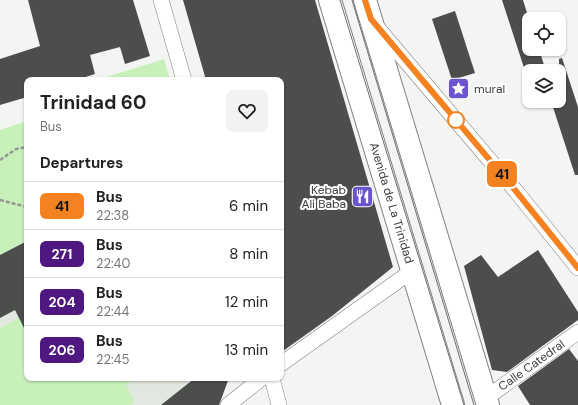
<!DOCTYPE html>
<html lang="en">
<head>
<meta charset="utf-8">
<style>
  body { margin:0; font-family:"DM Sans",sans-serif; background:#f2f2f2; color:#222; height:100vh; display:flex; flex-direction:column; font-size:15px; white-space:nowrap }
  * { box-sizing:border-box; margin:0 }
  p { font-size:13px; color:#767676 }
  .icon { flex:none; width:22px; height:22px; fill:none; stroke:currentColor; stroke-width:2; stroke-linecap:round; stroke-linejoin:round }
  .map { position:relative; flex:1; overflow:hidden }
  .panel { position:absolute; left:24px; top:77px; width:260px; height:304px; display:flex; flex-direction:column; background:#fff; border-radius:8px; box-shadow:0 1px 3px #0004 }
  .panel>* { flex:none }
  .badge { padding:0 8px; border-radius:6px; font-size:14px; line-height:26px }
  .controls { position:absolute; left:522px; top:12px; display:grid; gap:8px }
  .controls a { display:grid; place-items:center; width:44px; height:44px; border-radius:8px; background:#fff; box-shadow:0 1px 3px #0004; font-size:20px }
  .map>.badge { position:absolute; translate:-50% -50%; box-shadow:0 0 0 2px #fff }
  h2 { padding:0 16px; font-size:15px; line-height:36px }
  .round { display:grid; place-items:center; flex:none; width:42px; height:42px; border-radius:8px; background:#f2f2f2 }
  .headline { display:flex; align-items:center; justify-content:space-between; height:68px; padding:0 16px }
  h1 { font-size:19px; font-weight:700; line-height:30px }
  ul { padding:0; list-style:none }
  li { display:flex; align-items:center; gap:12px; height:48px; padding:0 16px; border-top:1px solid #e0e0e0 }
  li div { flex:1 }
  li b { display:block; font-size:15px }
  li em { font-style:normal }
  li .badge { min-width:44px; font-weight:700; text-align:center }
  .map>svg:first-child { display:block }
  .built { fill:#e1e8df }
  .green { fill:#c8f1ba }
  .building { fill:#4c4e4c }
  .lines { fill:none; stroke-linecap:round; stroke-linejoin:round }
  .street-casing { stroke:#808280; stroke-width:16 }
  .secondary-casing { stroke:#808280; stroke-width:24 }
  .path { stroke:#969795; stroke-width:2.5; stroke-dasharray:4 2; stroke-linecap:butt }
  .street { stroke:#fff; stroke-width:15 }
  .secondary { stroke:#fff; stroke-width:22 }
  .tram { stroke:#6f706e; stroke-width:1 }
  .line-casing { stroke:#fff; stroke-width:9 }
  .line { stroke:#f58220; stroke-width:6 }
  .stop-dot { fill:#fff; stroke:#f58220; stroke-width:2 }
  .labels { text-anchor:middle; stroke-width:4; stroke-linejoin:round; paint-order:stroke }
  .poi-label { font-size:12px; fill:#3c3d3c; stroke:#fff; text-anchor:start }
  .street-label { font-size:12px; fill:#3c3d3c; stroke:#fff }
</style>
</head>
<body>
<div class="map">
<svg width="578" height="405" viewBox="0 0 578 405">
  <rect width="100%" height="100%" fill="#f3f5f2"/>
  <path class="built" d="M27 240V378H189L188 383 161 405H0V255Z"/>
  <g class="green">
    <path d="M164 59 170 80H97Z"/>
    <path d="M27 121V240L0 255V130Z"/>
    <path d="M20 317 27 331V378H140L126 384 134 401 129 405H0V328Z"/>
  </g>
  <g class="building">
    <path d="M28 0H133L150 56 125 64 120 47 90 55 95 74 76 80H27V97L0 105V59L40 46Z"/>
    <path d="M183 0H315L393 267 332 316 283 351 281 343V80H206Z"/>
    <path d="M502 0H523L529 19V49H539L544 65 529 70V73L526 74Z"/>
    <path d="M455 11 475 73 452 80 432 19Z"/>
    <path d="M562 58 578 107V175H575L551 101H559V59Z"/>
    <path d="M27 241V334L15 310 0 318V255Z"/>
    <path d="M538 250 578 312V320L507 372 492 370 464 266 481 255 498 277Z"/>
    <path d="M569 349 578 361V405H530L518 386Z"/>
    <path d="M195 378H229L219 405H161Z"/>
  </g>
  <g class="lines">
    <defs>
      <g id="street">
        <path d="M161 0 184 80"/>
        <path d="M376 26 515 190 578 268"/>
        <path d="M281 364 412 271"/>
        <path d="M272 378 279 405"/>
        <path id="s1" d="M486 398 578 332"/>
        <path d="M228 405 262 378"/>
      </g>
      <g id="secondary">
        <path id="s2" d="M330 0 453 405"/>
        <path d="M365 0 488 405"/>
      </g>
    </defs>
    <use href="#street" class="street-casing"/>
    <use href="#secondary" class="secondary-casing"/>
    <g class="path">
      <path d="M0 160 16 149 27 147"/>
      <path d="M0 200 27 207"/>
    </g>
    <use href="#street" class="street"/>
    <use href="#secondary" class="secondary"/>
    <g class="tram">
      <path d="M340 0 464 405"/>
      <path d="M352 0 474 405"/>
    </g>
  </g>
  <g class="lines">
    <defs>
      <path id="line" d="M365 0 371 19 515 190 578 268"/>
    </defs>
    <use href="#line" class="line-casing"/>
    <use href="#line" class="line"/>
  </g>
  <defs>
    <symbol id="sight-square" viewBox="-11 -11 22 22"><rect x="-9" y="-9" width="18" height="18" rx="4" fill="#6b54cd" stroke="#fff"/><path d="M0-6L1.8-2.2L6-1.7L2.9 1.2L3.7 5.4L0 3.3L-3.7 5.4L-2.9 1.2L-6-1.7L-1.8-2.2Z" fill="#fff"/></symbol>
    <symbol id="restaurant-square" viewBox="-11 -11 22 22"><rect x="-9" y="-9" width="18" height="18" rx="4" fill="#6b54cd" stroke="#fff"/><path d="M-5-6h1v4h1v-4h1v4h1v-4h1v5L-1.5 .5V6h-2V.5L-5-1ZM5-6V6H3V1.5H1.5Q1.5-4 5-6Z" fill="#fff"/></symbol>
  </defs>
  <g fill-rule="evenodd">
    <use href="#sight-square" x="446" y="76" width="25" height="25"/>
    <use href="#restaurant-square" x="350" y="184" width="25" height="25"/>
  </g>
  <circle class="stop-dot" cx="456" cy="120" r="8"/>
  <g class="labels">
    <g class="poi-label">
      <text x="474" y="93">mural</text>
      <text x="346" y="194" text-anchor="end">Kebab<tspan x="346" dy="14">Ali Baba</tspan></text>
    </g>
    <g class="street-label">
      <text dy="4" stroke="none"><textPath href="#s2" startOffset="212">Avenida de La Trinidad</textPath></text>
      <text dy="4" stroke="none"><textPath href="#s1" startOffset="56">Calle Catedral</textPath></text>
    </g>
  </g>
</svg>
<div class="controls">
<a><svg class="icon" aria-label="locate" viewBox="0 0 24 24"><circle cx="12" cy="12" r="6"/><path d="M12 2v4M12 18v4M2 12h4M18 12h4"/></svg></a>
<a><svg class="icon" aria-label="layers" viewBox="0 0 24 24"><path d="M12 4l9 5-9 5-9-5zM3 14l9 5 9-5"/></svg></a>
</div>
<b class="badge" style="left:502px;top:174px;background:#f58220;color:#111">41</b>
<section class="panel">
<div class="headline"><div><h1>Trinidad 60</h1><p>Bus</p></div><a class="round"><svg class="icon" aria-label="heart" viewBox="0 0 24 24"><path d="M12 20l-8-8c-3-5 5-10 8-4 3-6 11-1 8 4z"/></svg></a></div>
<h2>Departures</h2>
<ul>
<li><span class="badge" style="background:#f58220;color:#111">41</span><div><b>Bus</b><p>22:38</p></div><em>6 min</em></li>
<li><span class="badge" style="background:#4f1780;color:#fff">271</span><div><b>Bus</b><p>22:40</p></div><em>8 min</em></li>
<li><span class="badge" style="background:#4f1780;color:#fff">204</span><div><b>Bus</b><p>22:44</p></div><em>12 min</em></li>
<li><span class="badge" style="background:#4f1780;color:#fff">206</span><div><b>Bus</b><p>22:45</p></div><em>13 min</em></li>
</ul>
</section>
</div>
</body>
</html>
